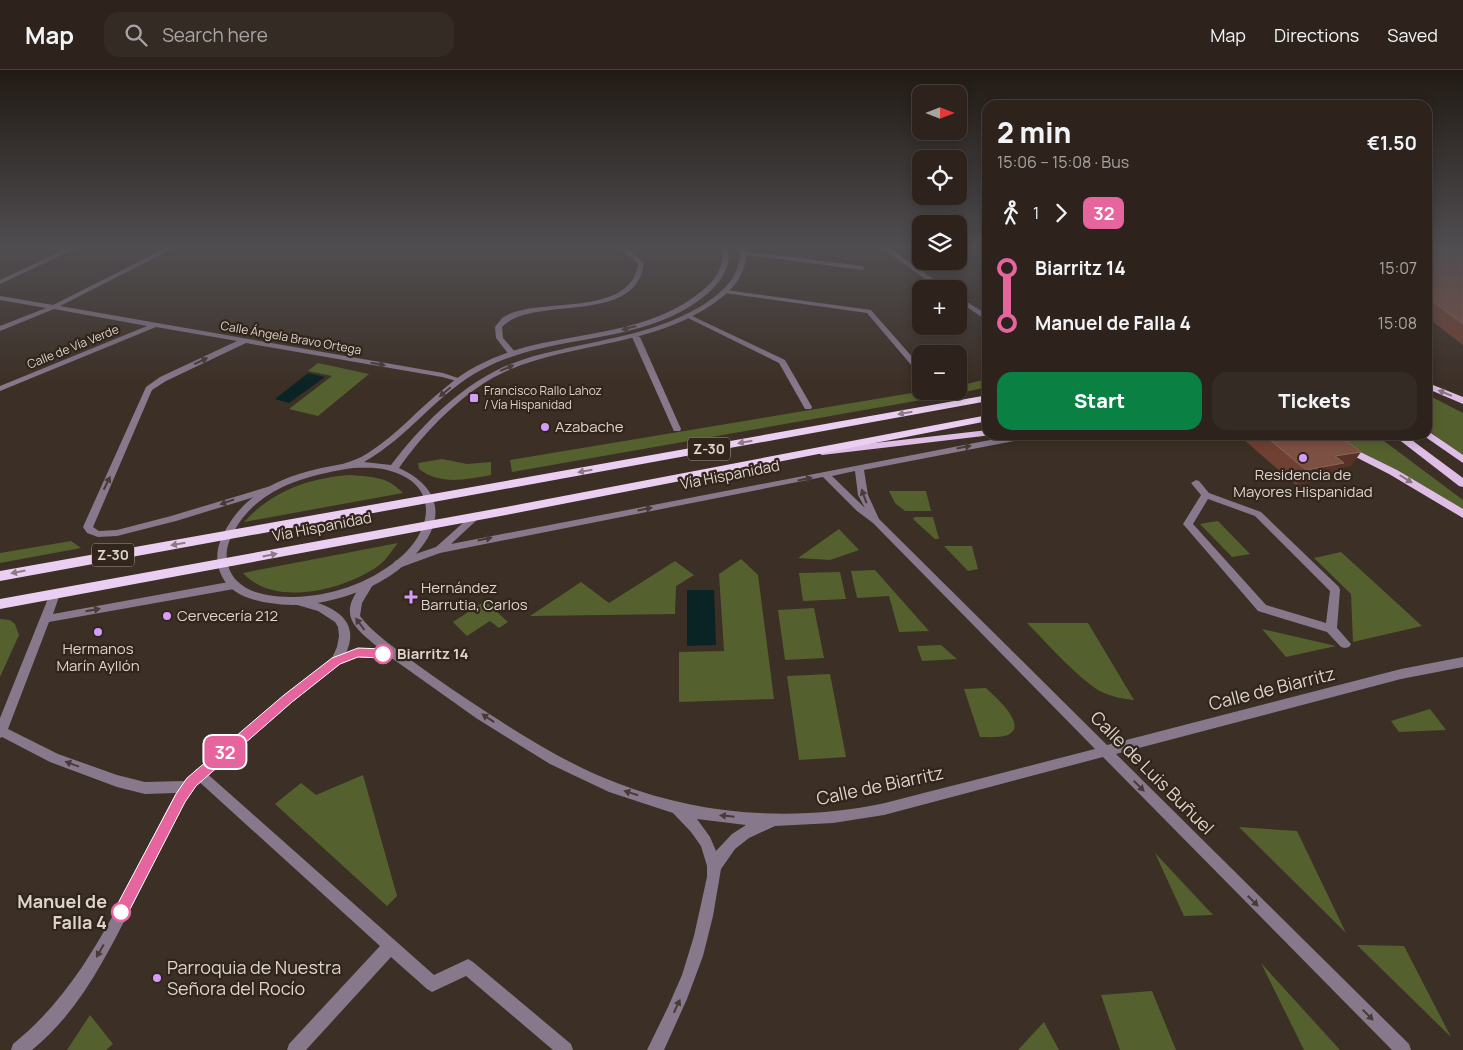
<!DOCTYPE html>
<html lang="en">
<head>
<meta charset="utf-8">
<style>
  body { margin:0; font-family:Manrope,sans-serif; background:#352b25; color:#f1f3f6; height:100vh; display:flex; flex-direction:column; font-size:19px; white-space:nowrap }
  * { box-sizing:border-box; margin:0 }
  p { font-size:16px; color:#a7a4a3 }
  .icon { flex:none; width:28px; height:28px; fill:none; stroke:currentColor; stroke-width:2; stroke-linecap:round; stroke-linejoin:round }
  .map { position:relative; flex:1; overflow:hidden }
  .details { position:absolute; left:982px; top:30px; width:450px; height:340px; display:flex; flex-direction:column; background:#2d231c; border-radius:15px; box-shadow:0 2px 12px #0003,0 0 0 1px #48403b }
  .details>* { flex:none }
  .badge { padding:0 10px; border-radius:8px; font-size:18px; line-height:32px }
  .needle { width:32px; rotate:90deg }
  .fabs { position:absolute; left:912px; top:15px; display:grid; gap:10px }
  .fabs a { display:grid; place-items:center; width:55px; height:55px; border-radius:10px; background:#2d231c; box-shadow:0 2px 12px #0003,0 0 0 1px #48403b; font-size:25px }
  .map>.badge { position:absolute; translate:-50% -50%; box-shadow:0 0 0 2px #fff }
  .legs { display:flex; align-items:center; gap:8px; height:55px; padding:0 15px; font-size:16px }
  .legs p { margin-inline-start:auto }
  .summary { display:flex; align-items:center; justify-content:space-between; height:85px; padding:0 15px }
  h1 { font-size:28px; font-weight:800; line-height:38px }
  .cta { display:flex; gap:10px; margin-top:auto; padding:10px 15px }
  .cta a { flex:1; height:58px; border-radius:15px; background:#0b8043; color:#fff; font-size:20px; font-weight:800; line-height:58px; text-align:center }
  .cta a+a { background:#352b25; color:#f1f3f6 }
  ul { padding:0 15px; list-style:none }
  li { display:flex; align-items:center; gap:18px; height:55px; font-size:19px }
  li i { display:grid; place-items:center; width:8px; height:100%; margin:0 6px; background:currentColor }
  li i::after { content:''; width:12px; height:12px; margin:-6px; border:4px solid; border-radius:50%; background:#2d231c }
  li p { margin-inline-start:auto }
  li:first-child i { background:linear-gradient(#0000 50%,currentColor 0) }
  li:last-child i { background:linear-gradient(currentColor 50%,#0000 0) }
  header { display:flex; align-items:center; gap:30px; box-sizing:border-box; height:70px; padding:0 25px; background:#2d231c; border-bottom:1px solid #48403b }
  header strong { font-size:24px }
  nav { display:flex; gap:28px; margin-inline-start:auto; font-size:18px }
  .search { width:350px; height:45px; background:#352b25; display:flex; align-items:center; gap:12px; box-sizing:border-box; padding:0 18px; border-radius:15px; color:#a7a4a3; font-size:19px }
  .map>svg:first-child { display:block }
  .green { fill:#54612e }
  .water { fill:#0a2324 }
  .lines { fill:none; stroke-linecap:round; stroke-linejoin:round }
  .pedestrian { fill:#88788c; fill-rule:evenodd }
  .minor { fill:#88788c; fill-rule:evenodd }
  .tertiary { fill:#88788c; fill-rule:evenodd }
  .primary { fill:#debee7; fill-rule:evenodd }
  .trunk { fill:#eacff2; fill-rule:evenodd }
  .wall { fill:#704032 }
  .shaded-wall { fill:#563326 }
  .building { fill:#7c5042; stroke:#8b6558 }
  .oneway { fill:#483a37 }
  .oneway2 { fill:#887281 }
  .oneway3 { fill:#8e7a86 }
  .line-1 { fill:#e6659f; stroke:#fff }
  .poi-dot { fill:#d49cfb; stroke:#32251b; stroke-width:2 }
  .stop-1-dot { fill:#fff; stroke:#e6659f; stroke-width:2.5 }
  .labels { text-anchor:middle; stroke-width:4.5; stroke-linejoin:round; paint-order:stroke }
  .far-street-label { font-size:12px; fill:#dcd4cd; stroke:#32251b }
  .far-poi-label { font-size:12px; fill:#dcd4cd; stroke:#32251b; text-anchor:start }
  .shield { fill:#32251b; stroke:#a9a098; stroke-width:1 }
  .shield-label { font-size:14px; font-weight:bold; fill:#dcd4cd }
  .poi-label { font-size:15px; fill:#dcd4cd; stroke:#32251b; text-anchor:start }
  .street-label { font-size:15px; fill:#dcd4cd; stroke:#32251b }
  .stop-label { font-size:15px; font-weight:bold; fill:#dcd4cd; stroke:#32251b; text-anchor:start }
  .near-street-label { font-size:18px; fill:#dcd4cd; stroke:#32251b }
  .near-stop-label { font-size:18px; font-weight:bold; fill:#dcd4cd; stroke:#32251b; text-anchor:end }
  .near-poi-label { font-size:18px; fill:#dcd4cd; stroke:#32251b; text-anchor:start }
</style>
</head>
<body>
<header>
<strong>Map</strong>
<div class="search"><svg class="icon" aria-label="search" viewBox="0 0 24 24"><circle cx="10" cy="10" r="6"/><path d="M15 15l6 6"/></svg>Search here</div>
<nav><a>Map</a><a>Directions</a><a>Saved</a></nav>
</header>
<div class="map">
<svg width="1463" height="980" viewBox="0 0 1463 980">
  <rect width="100%" height="100%" fill="#3c2f25"/>
  <g class="green">
    <path d="M318 293 369 304 318 346 289 339 332 306 308 301Z"/>
    <path d="M987 309V317L961 323 512 402 510 390 924 321H959V316Z"/>
    <path d="M1428 325 1463 343V386L1428 360Z"/>
    <path d="M1315 365H1376L1463 430V443Z"/>
    <path d="M442 389 467 394 491 392V405C466 409 441 416 419 399L418 393Z"/>
    <path d="M350 405C372 407 387 406 403 423L244 452C272 421 309 408 350 405Z"/>
    <path d="M889 421H926L931 441H905L895 433Z"/>
    <path d="M915 447H933L939 469H935L915 451 913 449Z"/>
    <path d="M1218 451 1250 484 1232 487 1200 454Z"/>
    <path d="M839 459 859 480 830 490 798 488Z"/>
    <path d="M71 471 81 478 0 493V483Z"/>
    <path d="M398 473C392 480 386 491 378 496 344 520 274 538 243 503Z"/>
    <path d="M944 476H972L978 499 968 501Z"/>
    <path d="M1341 482 1422 556 1353 572 1351 524 1314 488Z"/>
    <path d="M741 489 758 505 774 629 679 632V582L724 581 719 504Z"/>
    <path d="M675 491 694 505 676 516 675 544 530 546 581 512 609 533Z"/>
    <path d="M875 500 929 561 899 562 889 526 857 528 851 501Z"/>
    <path d="M840 502 846 529 803 531 799 503Z"/>
    <path d="M485 531 508 552 499 558 490 551 467 566 453 552Z"/>
    <path d="M814 538 824 588 785 590 778 540Z"/>
    <path d="M0 549 10 550 15 554 19 565 0 607Z"/>
    <path d="M1027 553H1088L1134 630C1123 629 1114 627 1104 623 1083 614 1045 571 1027 553Z"/>
    <path d="M1262 559 1336 576 1286 587Z"/>
    <path d="M941 575 957 589 922 591 917 576Z"/>
    <path d="M830 604 846 687 799 690 787 606Z"/>
    <path d="M986 618C994 626 1029 655 1008 665 1000 668 988 667 980 667L964 619Z"/>
    <path d="M1430 639 1446 660 1399 662 1391 651Z"/>
    <path d="M363 705 397 826 387 836 275 734 301 713 316 725Z"/>
    <path d="M1239 757 1297 761 1346 863Z"/>
    <path d="M1155 783 1213 845 1184 846Z"/>
    <path d="M1357 875 1404 876 1451 967Z"/>
    <path d="M1261 893 1340 980H1304Z"/>
    <path d="M1152 921 1176 980H1120L1101 925Z"/>
    <path d="M90 945 113 974 106 980H67Z"/>
    <path d="M1044 952 1059 980H1018Z"/>
  </g>
  <g class="water">
    <path d="M308 303 325 307 289 333 275 329Z"/>
    <path d="M687 520H714L716 575 687 576Z"/>
  </g>
  <g class="lines">
    <g class="pedestrian">
      <path d="M68 178H77L0 214V210Z"/>
      <path d="M882 178H890L947 219H939Z"/>
      <path d="M743 181 862 196 865 198 862 200 741 184V182Z"/>
      <path d="M726 220 871 240 921 297V303H918L867 243 724 223V221Z"/>
      <path d="M959 227 988 245V251L959 232Z"/>
      <path d="M688 246H692L785 290 812 337 811 339H805L779 293 688 248Z"/>
      <path d="M633 265 640 267 681 359 680 361H674L673 359 632 267Z"/>
      <path d="M1196 410 1199 411 1209 423 1261 442 1339 517 1340 520 1337 558 1351 574 1349 577 1345 578 1341 577 1327 562 1258 541 1183 454 1201 425 1191 413ZM1208 429 1255 446 1330 521 1326 553 1266 535 1193 454Z"/>
      <path d="M199 698 203 700 434 905 468 889 473 892 571 974 573 980H553L466 906 432 922 427 919 391 887 306 980H287L289 974 380 876 195 708 193 704 195 700Z"/>
    </g>
    <g class="minor">
      <path d="M166 178H174L60 236 443 303 464 310 460 312 442 307 246 273 166 311 152 320 93 457 99 461 117 460 171 446 274 415 277 416 279 418 277 420 176 451 117 466 98 467 87 463 83 457 146 317 160 307 237 271 156 257 0 321V316L147 256 54 239 0 261V256L46 238 0 230V226L53 235Z"/>
      <path d="M620 178H627L644 193C636 257 533 224 502 257L503 268 517 284 513 286H510L496 268 495 257C497 254 500 251 502 248 534 225 630 250 638 194Z"/>
      <path d="M1016 365H1033L1029 368 864 400 868 425 879 449 1107 675 1401 599 1463 587V597L1401 609 1116 684 1409 974 1411 980H1392L1103 687 884 745 833 753 775 756 749 768 735 779 721 799 713 846 703 886 687 929 664 980H647L668 937 682 905 694 866 707 807V796L701 776 691 762 673 743 609 722 550 694 476 648 393 589 358 587 340 594 292 632 196 716 185 732C167 766 150 800 133 834 106 887 79 942 32 980H11L13 974C93 910 128 810 176 723L145 724 117 717 50 692 2 667 0 668V648L51 521H59L60 524 53 544 234 511 238 512 239 515 238 518 234 519 49 552 8 659 58 684 117 705 145 712 184 711 284 626 332 588 337 577 339 566 338 557 335 552 318 541 294 534 293 531 294 528 298 527C326 534 363 546 346 583L358 579 381 580C357 559 337 548 360 517 364 512 366 508 373 510L374 513 362 533 360 546C373 563 391 575 408 588 435 608 463 627 491 645 531 671 572 696 617 713 702 746 796 752 885 733 912 726 939 719 967 712 1009 701 1052 690 1095 679L873 453 857 441 823 407 440 483 399 498 394 494 395 491 436 477 473 444H479L481 446 479 448 451 474ZM855 401 858 425 865 438 832 406ZM697 749 746 755 732 764 716 781 710 767Z"/>
    </g>
    <path class="tertiary" d="M722 178H728C732 197 721 212 707 224 662 262 602 265 547 277 525 282 503 288 483 299 438 322 409 367 364 392L391 395C420 357 457 319 501 298 519 290 539 284 559 280 610 268 661 262 706 233 726 219 741 205 740 178H746C748 204 733 220 713 234 665 266 614 271 559 284 542 288 525 293 509 300 466 318 425 361 399 398 470 431 424 490 374 515 343 530 305 539 270 533 256 531 240 527 230 517 218 506 214 487 220 472 237 429 274 409 317 399 336 395 351 394 368 383 397 365 419 338 446 317 467 299 492 287 519 279 581 261 651 264 703 220 716 209 725 196 722 178ZM353 398C364 398 376 397 387 400 442 414 433 462 396 491 367 514 331 526 294 527 275 527 251 525 237 511 227 501 224 485 229 472 250 420 302 406 353 398Z"/>
    <g class="primary">
      <path d="M1428 313 1463 327V334L1428 319Z"/>
      <path d="M988 360V365H992L822 385 817 382 822 379Z"/>
      <path d="M1428 361 1463 385V393L1424 366 1428 365Z"/>
      <path d="M1393 365H1405L1463 408V417L1459 416Z"/>
      <path d="M1346 375 1397 400 1463 439V448L1389 404 1342 380 1341 378 1342 376Z"/>
    </g>
    <g class="trunk">
      <path d="M988 325V331L0 511V501Z"/>
      <path d="M988 345V351L511 444 0 539V529L511 436Z"/>
    </g>
  </g>
  <g class="wall">
    <path d="M1428 178H1463V275L1428 248Z"/>
    <path d="M1245 365H1336L1351 396 1341 398 1334 408 1296 415 1243 369Z"/>
  </g>
  <path class="shaded-wall" d="M1361 382 1351 396 1341 398 1334 408 1296 415 1306 400 1335 386Z"/>
  <g class="building">
    <path d="M1428 178H1463V254L1428 228Z"/>
    <path d="M1264 365H1336L1340 366 1361 382 1335 386 1344 393 1306 400Z"/>
  </g>
  <defs><path id="oneway-solid" d="M-6-.8H1V-3.2L6.5 0L1 3.2V.8H-6Z" transform="scale(1.25)"/></defs>
  <g class="oneway">
    <use href="#oneway-solid" transform="translate(629 258) rotate(165)"/>
    <use href="#oneway-solid" transform="translate(201 291) rotate(-25)"/>
    <use href="#oneway-solid" transform="translate(378 294) rotate(10)"/>
    <use href="#oneway-solid" transform="translate(507 298) rotate(-23)"/>
    <use href="#oneway-solid" transform="translate(445 322) rotate(140)"/>
    <use href="#oneway-solid" transform="translate(964 377) rotate(-11)"/>
    <use href="#oneway-solid" transform="translate(805 409) rotate(-11)"/>
    <use href="#oneway-solid" transform="translate(107 413) rotate(-64)"/>
    <use href="#oneway-solid" transform="translate(864 426) rotate(-110)"/>
    <use href="#oneway-solid" transform="translate(227 432) rotate(161)"/>
    <use href="#oneway-solid" transform="translate(645 439) rotate(-11)"/>
    <use href="#oneway-solid" transform="translate(485 469) rotate(-12)"/>
    <use href="#oneway-solid" transform="translate(93 540) rotate(-10)"/>
    <use href="#oneway-solid" transform="translate(360 554) rotate(-127)"/>
    <use href="#oneway-solid" transform="translate(488 648) rotate(-147)"/>
    <use href="#oneway-solid" transform="translate(72 694) rotate(-160)"/>
    <use href="#oneway-solid" transform="translate(1139 716) rotate(45)"/>
    <use href="#oneway-solid" transform="translate(631 723) rotate(-162)"/>
    <use href="#oneway-solid" transform="translate(727 746) rotate(-174)"/>
    <use href="#oneway-solid" transform="translate(1253 831) rotate(45)"/>
    <use href="#oneway-solid" transform="translate(100 881) rotate(120)"/>
    <use href="#oneway-solid" transform="translate(677 936) rotate(-65)"/>
    <use href="#oneway-solid" transform="translate(1368 945) rotate(45)"/>
  </g>
  <g class="oneway2">
    <use href="#oneway-solid" transform="translate(1445 323) rotate(-158)"/>
    <use href="#oneway-solid" transform="translate(1406 409) rotate(32)"/>
  </g>
  <g class="oneway3">
    <use href="#oneway-solid" transform="translate(905 343) rotate(170)"/>
    <use href="#oneway-solid" transform="translate(745 372) rotate(170)"/>
    <use href="#oneway-solid" transform="translate(585 401) rotate(170)"/>
    <use href="#oneway-solid" transform="translate(178 474) rotate(170)"/>
    <use href="#oneway-solid" transform="translate(270 485) rotate(-11)"/>
    <use href="#oneway-solid" transform="translate(18 502) rotate(169)"/>
  </g>
  <linearGradient id="sky" x2="0" y2="1"><stop stop-color="#211a14"/><stop offset="0.56" stop-color="#504d51"/><stop offset="1" stop-color="#504d51" stop-opacity="0"/></linearGradient>
  <rect width="1463" height="316" fill="url(#sky)"/>
  <path class="line-1" d="M358 578 383 579 389 584 383 588 358 587 340 594 292 632 196 716 185 732 126 847 121 849 116 847 114 842 116 837 176 724 187 708 284 625 332 588Z"/>
  <g class="poi-dot">
    <rect x="469" y="323" width="10" height="10" rx="2.5"/>
    <circle cx="545" cy="357" r="5"/>
    <circle cx="1303" cy="388" r="5"/>
    <path d="M408.5 519.5h5v5h5v5h-5v5h-5v-5h-5v-5h5z"/>
    <circle cx="167" cy="546" r="5"/>
    <circle cx="98" cy="562" r="5"/>
    <circle cx="157" cy="908" r="5"/>
  </g>
  <g class="stop-1-dot">
    <circle cx="383" cy="584" r="9"/>
    <circle cx="121" cy="842" r="9"/>
  </g>
  <g class="labels">
    <g class="far-street-label">
      <text transform="translate(291 268) rotate(10)" y="4">Calle Ángela Bravo Ortega</text>
      <text transform="translate(73 277) rotate(-22)" y="4">Calle de Vía Verde</text>
    </g>
    <g class="far-poi-label">
      <text x="484" y="325">Francisco Rallo Lahoz<tspan x="484" dy="14">/ Vía Hispanidad</tspan></text>
    </g>
    <g class="shield">
      <rect x="688" y="367.5" width="42" height="23" rx="4"/>
      <rect x="92" y="473.5" width="42" height="23" rx="4"/>
    </g>
    <g class="shield-label">
      <text x="709" y="384">Z-30</text>
      <text x="113" y="490">Z-30</text>
    </g>
    <g class="poi-label">
      <text x="555" y="362">Azabache</text>
      <text x="1303" y="410" text-anchor="middle">Residencia de<tspan x="1303" dy="17">Mayores Hispanidad</tspan></text>
      <text x="421" y="523">Hernández<tspan x="421" dy="17">Barrutia, Carlos</tspan></text>
      <text x="177" y="551">Cervecería 212</text>
      <text x="98" y="584" text-anchor="middle">Hermanos<tspan x="98" dy="17">Marín Ayllón</tspan></text>
    </g>
    <g class="street-label">
      <text transform="translate(730 405) rotate(-11)" y="5">Vía Hispanidad</text>
      <text transform="translate(322 457) rotate(-11)" y="5">Vía Hispanidad</text>
    </g>
    <g class="stop-label">
      <text x="397" y="589">Biarritz 14</text>
    </g>
    <g class="near-street-label">
      <text transform="translate(1272 619) rotate(-14)" y="6">Calle de Biarritz</text>
      <text transform="translate(1152 703) rotate(45)" y="6">Calle de Luis Buñuel</text>
      <text transform="translate(880 716) rotate(-12)" y="6">Calle de Biarritz</text>
    </g>
    <g class="near-stop-label">
      <text x="107" y="838">Manuel de<tspan x="107" dy="21">Falla 4</tspan></text>
    </g>
    <g class="near-poi-label">
      <text x="167" y="904">Parroquia de Nuestra<tspan x="167" dy="21">Señora del Rocío</tspan></text>
    </g>
  </g>
</svg>
<div class="fabs">
<a><svg class="needle" viewBox="-14 -14 28 28"><path d="M0-13l5 13h-10z" fill="#e53935"/><path d="M0 13l5-13h-10z" fill="#a7a4a3"/></svg></a>
<a><svg class="icon" aria-label="locate" viewBox="0 0 24 24"><circle cx="12" cy="12" r="6"/><path d="M12 2v4M12 18v4M2 12h4M18 12h4"/></svg></a>
<a><svg class="icon" aria-label="layers" viewBox="0 0 24 24"><path d="M12 4l9 5-9 5-9-5zM3 14l9 5 9-5"/></svg></a>
<a>+</a>
<a>−</a>
</div>
<b class="badge" style="left:225px;top:682px;background:#e6659f;color:#fff">32</b>
<section class="details">
<div class="summary"><div><h1>2 min</h1><p>15:06 – 15:08 · Bus</p></div><b>€1.50</b></div>
<div class="legs"><svg class="icon" aria-label="walk" viewBox="0 0 24 24"><circle cx="13" cy="4" r="2"/><path d="M13 8l-2 6 4 7M11 14l-3 7M7 12l3-4h3l4 4"/></svg>1<svg class="icon" aria-label="forward" viewBox="0 0 24 24"><path d="M9 5l7 7-7 7"/></svg><b class="badge" style="background:#e6659f;color:#fff">32</b></div>
<ul>
<li><i style="color:#e6659f"></i><b>Biarritz 14</b><p>15:07</p></li>
<li><i style="color:#e6659f"></i><b>Manuel de Falla 4</b><p>15:08</p></li>
</ul>
<div class="cta"><a>Start</a><a>Tickets</a></div>
</section>
</div>
</body>
</html>
